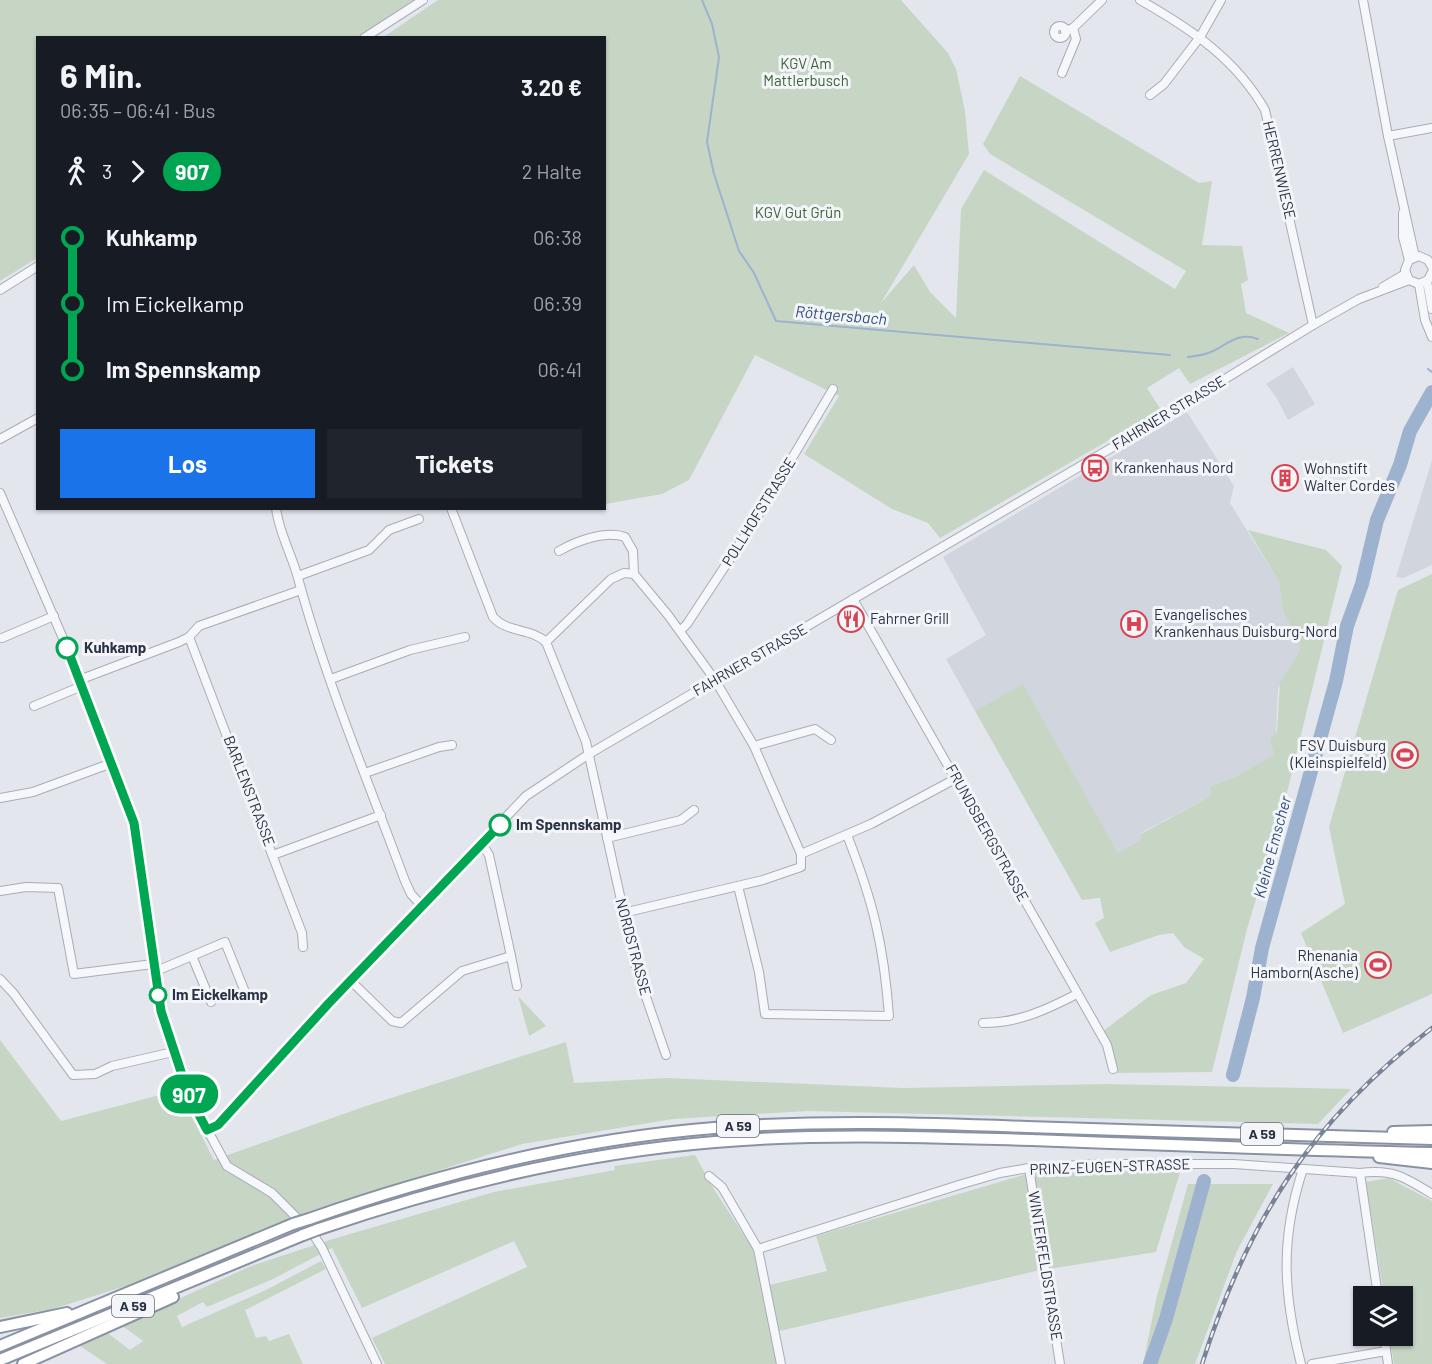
<!DOCTYPE html>
<html lang="de">
<head>
<meta charset="utf-8">
<style>
  body { margin:0; font-family:Barlow,sans-serif; background:#20242c; color:#f1f3f6; height:100vh; display:flex; flex-direction:column; font-size:22px; white-space:nowrap }
  * { box-sizing:border-box; margin:0 }
  p { font-size:20px; color:#9ea1a6 }
  .icon { flex:none; width:33px; height:33px; fill:none; stroke:currentColor; stroke-width:2; stroke-linecap:round; stroke-linejoin:round }
  .map { position:relative; flex:1; overflow:hidden }
  .drawer { position:absolute; left:36px; top:36px; width:570px; height:474px; display:flex; flex-direction:column; background:#171b24; border-radius:0px; box-shadow:0 2px 4px #0004 }
  .drawer>* { flex:none }
  .badge { padding:0 12px; border-radius:20px; font-size:21px; line-height:39px }
  .fabs { position:absolute; left:1353px; top:1286px; display:grid; gap:12px }
  .fabs a { display:grid; place-items:center; width:60px; height:60px; border-radius:0px; background:#171b24; box-shadow:0 2px 4px #0004; font-size:30px }
  .map>.badge { position:absolute; translate:-50% -50%; box-shadow:0 0 0 3px #fff }
  .legs { display:flex; align-items:center; gap:9px; height:66px; padding:0 24px; font-size:20px }
  .legs p { margin-inline-start:auto }
  .headline { display:flex; align-items:center; justify-content:space-between; height:102px; padding:0 24px }
  h1 { font-size:33px; font-weight:700; line-height:45px }
  .button { display:flex; gap:12px; margin-top:auto; padding:12px 24px }
  .button a { flex:1; height:69px; border-radius:0px; background:#1a73e8; color:#fff; font-size:24px; font-weight:700; line-height:69px; text-align:center }
  .button a+a { background:#20242c; color:#f1f3f6 }
  ul { padding:0 24px; list-style:none }
  li { display:flex; align-items:center; gap:21px; height:66px; font-size:22px }
  li i { display:grid; place-items:center; width:9px; height:100%; margin:0 8px; background:currentColor }
  li i::after { content:''; width:15px; height:15px; margin:-8px; border:4px solid; border-radius:50%; background:#171b24 }
  li p { margin-inline-start:auto }
  li:first-child i { background:linear-gradient(#0000 50%,currentColor 0) }
  li:last-child i { background:linear-gradient(currentColor 50%,#0000 0) }
  .map>svg:first-child { display:block }
  .built { fill:#d1d5de }
  .green { fill:#c7d6c4 }
  .lines { fill:none; stroke-linecap:round; stroke-linejoin:round }
  .stream { stroke:#9db2ce; stroke-width:2 }
  .river { stroke:#9db2ce; stroke-width:14 }
  .minor-casing { stroke:#a8acb7; stroke-width:10 }
  .highway-casing { stroke:#8992a4; stroke-width:14 }
  .minor { stroke:#f6f7fa; stroke-width:8 }
  .highway { stroke:#fff; stroke-width:10 }
  .rail-casing { stroke:#7b8497; stroke-width:4.5 }
  .rail { stroke:#f3f5f9; stroke-width:2; stroke-dasharray:7; stroke-linecap:butt }
  .highway-bridge-casing { stroke:#8992a4; stroke-width:14; stroke-linecap:butt }
  .highway-bridge { stroke:#fff; stroke-width:10 }
  .line-1-casing { stroke:#fff; stroke-width:14 }
  .line-1 { stroke:#00a651; stroke-width:9 }
  .stop-1-dot { fill:#fff; stroke:#00a651; stroke-width:3 }
  .labels { text-anchor:middle; stroke-width:6; stroke-linejoin:round; paint-order:stroke }
  .shield { fill:#f3f5f9; stroke:#666c7b; stroke-width:1.5 }
  .shield-label { font-size:14px; font-weight:bold; fill:#2a3245 }
  .park-label { font-size:15px; fill:#3c6236; stroke:#f3f5f9 }
  .street-label { font-size:15px; fill:#2a3245; stroke:#f3f5f9 }
  .poi-label { font-size:15px; fill:#2a3245; stroke:#f3f5f9; text-anchor:start }
  .stop-label { font-size:15px; font-weight:bold; fill:#2a3245; stroke:#f3f5f9; text-anchor:start }
  .water-label { font-size:16px; font-style:italic; fill:#314e7c; stroke:#f3f5f9 }
</style>
</head>
<body>
<div class="map">
<svg width="1432" height="1364" viewBox="0 0 1432 1364">
  <rect width="100%" height="100%" fill="#e3e6ec"/>
  <g class="built">
    <path d="M1293 367 1315 404 1288 420 1276 397 1266 384Z"/>
    <path d="M1187 412 1234 486 1230 503 1279 582 1283 612 1300 643 1299 652 1278 689 1275 755 1239 775 1209 787 1211 792 1209 797 1141 833V840L1118 854 1023 685 975 711 946 659 986 635 943 557Z"/>
    <path d="M1432 460V565L1403 578 1396 577Z"/>
  </g>
  <g class="green">
    <path d="M0 0H420L360 37 38 38 37 258 0 281Z"/>
    <path d="M438 0H901L948 53 956 69 965 111 969 154 881 303 914 265 930 292 956 318 961 209 984 170 1175 289 1186 271 990 154 983 144 1020 76 1199 183 1212 181 1202 245 1242 246 1248 280 1241 284 1246 313 1289 333 1190 384 1179 368 1147 388 1161 410 940 538 928 523 892 509 804 454 839 396 755 355 689 480 662 494 605 504 604 38H382Z"/>
    <path d="M1248 530 1326 550 1342 566 1284 805 1247 929 1212 1072 1116 1073 1114 1052 1103 1031 1151 995 1186 983 1204 959 1184 947 1173 933 1159 935 1110 952 1095 923 1104 918 1100 898 1082 900 975 711 1023 684 1118 853 1141 840V834L1209 797 1211 792 1209 787 1239 775 1274 755 1270 740 1277 731 1280 683 1299 652 1300 643 1283 612 1279 582Z"/>
    <path d="M1432 574V994L1343 1033 1301 933 1345 904 1329 827 1398 590Z"/>
    <path d="M518 996 546 1026 529 1036Z"/>
    <path d="M0 1040 61 1121 175 1091 181 1096 214 1160 366 1106 566 1042 574 1083 666 1078 903 1088 1107 1084 1351 1089 1318 1124 808 1111 673 1119 522 1144 292 1217 129 1285 53 1309 0 1318Z"/>
    <path d="M695 1155 715 1191 753 1249 761 1287 827 1271 816 1236 1037 1171 1180 1172 1156 1252 1036 1271 771 1333 778 1364H385L372 1338 527 1267 514 1241 362 1308 332 1248 273 1279 207 1307 203 1302 177 1316 182 1327 266 1290 321 1261 326 1269 245 1310 256 1338 266 1336 269 1341 289 1334 303 1364H107L77 1344 105 1331 130 1350 143 1341 121 1325 251 1266 333 1239 494 1192 615 1170 614 1166Z"/>
    <path d="M1389 1178 1432 1201V1364H1394L1389 1335H1402V1296H1384L1366 1182Z"/>
    <path d="M1188 1184H1273L1237 1251 1195 1364H1143L1156 1300Z"/>
  </g>
  <g class="lines">
    <g class="stream">
      <path d="M702 0 712 24 719 57 707 142 714 174 739 251 754 273 776 321 1170 355"/>
      <path d="M1188 357C1197 356 1205 355 1213 351 1229 343 1239 332 1258 339"/>
      <path d="M1428 369 1432 372"/>
    </g>
    <g class="river">
      <path d="M1233 1075 1253 998 1262 948 1336 681 1347 626 1362 584 1377 520 1400 465 1410 431 1432 392"/>
      <path d="M1150 1364 1166 1319 1204 1181"/>
    </g>
    <defs>
      <g id="minor">
        <path d="M1140 0C1191 29 1236 59 1265 110L1313 325"/>
        <path d="M1363 0 1388 136 1415 257"/>
        <circle cx="1060" cy="32" r="6"/>
        <path d="M1065 31 1073 28 1102 0"/>
        <path d="M364 38 423 0"/>
        <path d="M1062 73 1076 39 1073 28"/>
        <path d="M1150 95 1164 84 1200 37 1221 0"/>
        <path d="M1388 136 1432 128"/>
        <path d="M1403 213V237L1409 260"/>
        <path d="M1432 267 1428 260 1419 256 1409 260 1405 270 1409 280 1419 284 1428 280 1432 272"/>
        <path d="M1427 281 1432 309"/>
        <path d="M1419 284 1425 320 1432 337"/>
        <path d="M1383 287 1405 274"/>
        <path d="M0 290 38 266"/>
        <path d="M0 439 38 418"/>
        <path d="M0 493 62 636 129 808 137 840 161 1011 189 1096 227 1166 272 1193 313 1234 322 1248 377 1364"/>
        <path d="M276 508C279 533 292 555 298 578 326 681 368 781 405 881L411 894 422 906"/>
        <path d="M451 508 493 617C507 633 531 628 546 642L586 742 636 968 666 1055"/>
        <path d="M559 551C576 541 606 530 625 537L633 551 634 574"/>
        <path d="M298 576 369 550 389 530 419 519"/>
        <path d="M853 599 1107 1045 1113 1069"/>
        <path d="M680 631 687 624 756 519 833 389"/>
        <path d="M189 637 302 933 303 947"/>
        <path d="M2 638 54 616"/>
        <path d="M546 642 611 579 624 573 634 574 668 615 715 680 754 746 801 854V867L763 880 623 913"/>
        <path d="M331 679 410 650 465 637"/>
        <path d="M79 680 179 642 189 637 199 626 301 590"/>
        <path d="M34 706 82 686"/>
        <path d="M754 746 815 729 831 740"/>
        <path d="M365 773 439 747 452 745"/>
        <path d="M0 798 33 792 112 763"/>
        <path d="M607 838 681 820 694 810"/>
        <path d="M801 854 871 824 957 778"/>
        <path d="M273 855 381 815"/>
        <path d="M738 886 759 972 765 1014 889 1016C884 946 873 901 847 835"/>
        <path d="M0 891 26 887 58 888 74 974 153 964"/>
        <path d="M192 956 211 1002"/>
        <path d="M511 956 517 986"/>
        <path d="M154 972 225 942 245 992"/>
        <path d="M0 979 14 994 73 1075 95 1074 112 1066 173 1052"/>
        <path d="M351 981 392 1021 401 1023 462 971 511 956 489 855 482 844"/>
        <path d="M983 1023C1018 1023 1046 1010 1077 994"/>
        <path d="M208 1130 218 1125 329 1003 526 796 589 754 1142 430 1313 325 1359 299 1409 280"/>
        <path d="M1029 1168 1060 1364"/>
        <path d="M1360 1173 1378 1296"/>
        <path d="M709 1176 722 1187 758 1249 781 1364"/>
        <path d="M758 1249 962 1184 1000 1173 1029 1168 1098 1164H1234L1360 1173C1393 1169 1405 1177 1432 1194"/>
        <path d="M1384 1335 1388 1364"/>
        <path d="M1301 1364C1283 1293 1280 1239 1303 1169"/>
        <path d="M1312 1364 1386 1351"/>
      </g>
      <g id="highway">
        <path d="M1393 1132 1432 1131"/>
        <path d="M1379 1157 1432 1163"/>
        <path d="M309 1219C440 1173 575 1139 714 1128 818 1120 923 1123 1027 1127 1162 1131 1297 1136 1432 1139"/>
        <path d="M319 1229C448 1185 579 1153 715 1142 820 1133 926 1137 1031 1140 1165 1145 1298 1150 1432 1153"/>
        <path d="M0 1327 67 1313"/>
        <path d="M0 1346 293 1224"/>
        <path d="M0 1360 303 1235"/>
        <path d="M23 1364 173 1297"/>
      </g>
    </defs>
    <use href="#minor" class="minor-casing"/>
    <use href="#highway" class="highway-casing"/>
    <use href="#minor" class="minor"/>
    <use href="#highway" class="highway"/>
    <defs>
      <path id="rail" d="M1202 1364C1248 1220 1311 1121 1432 1028"/>
    </defs>
    <use href="#rail" class="rail-casing"/>
    <use href="#rail" class="rail"/>
    <defs>
      <g id="highway-bridge">
        <path d="M293 1224 309 1219"/>
        <path d="M303 1235 319 1229"/>
      </g>
    </defs>
    <use href="#highway-bridge" class="highway-bridge-casing"/>
    <use href="#highway-bridge" class="highway-bridge"/>
  </g>
  <g class="lines">
    <defs>
      <path id="line-1" d="M67 648 134 823 161 1011 189 1096 207 1130 218 1125 329 1003 500 825"/>
    </defs>
    <use href="#line-1" class="line-1-casing"/>
    <use href="#line-1" class="line-1"/>
  </g>
  <defs>
    <symbol id="bus-ring" viewBox="-11 -11 22 22"><circle r="9.5" fill="#f3f5f9" stroke="#d64351" stroke-width="1.5"/><path d="M-5-6H5V4H4V6H2V4H-2V6H-4V4H-5ZM-3.5-4V0h7V-4ZM-3.5 1.2v1.5H-2V1.2ZM2 1.2v1.5H3.5V1.2Z" fill="#d64351"/></symbol>
    <symbol id="building-ring" viewBox="-11 -11 22 22"><circle r="9.5" fill="#f3f5f9" stroke="#d64351" stroke-width="1.5"/><path d="M-4-6H4V6H1V3H-1V6H-4ZM-2.5-4.3h1.7v1.8h-1.7ZM.8-4.3h1.7v1.8H.8ZM-2.5-1h1.7V.8h-1.7ZM.8-1h1.7V.8H.8Z" fill="#d64351"/></symbol>
    <symbol id="restaurant-ring" viewBox="-11 -11 22 22"><circle r="9.5" fill="#f3f5f9" stroke="#d64351" stroke-width="1.5"/><path d="M-5-6h1v4h1v-4h1v4h1v-4h1v5L-1.5 .5V6h-2V.5L-5-1ZM5-6V6H3V1.5H1.5Q1.5-4 5-6Z" fill="#d64351"/></symbol>
    <symbol id="hospital-ring" viewBox="-11 -11 22 22"><circle r="9.5" fill="#f3f5f9" stroke="#d64351" stroke-width="1.5"/><path d="M-5-5h3v3.5h4V-5h3V5h-3V1.5h-4V5h-3Z" fill="#d64351"/></symbol>
    <symbol id="stadium-ring" viewBox="-11 -11 22 22"><circle r="9.5" fill="#f3f5f9" stroke="#d64351" stroke-width="1.5"/><path d="M0-5a6.5 5 0 1 0 0 10a6.5 5 0 1 0 0-10ZM-3.5-1.8h7v3.6h-7Z" fill="#d64351"/></symbol>
  </defs>
  <g fill-rule="evenodd">
    <use href="#bus-ring" x="1080" y="453" width="30" height="30"/>
    <use href="#building-ring" x="1270" y="463" width="30" height="30"/>
    <use href="#restaurant-ring" x="836" y="604" width="30" height="30"/>
    <use href="#hospital-ring" x="1119" y="609" width="30" height="30"/>
    <use href="#stadium-ring" x="1390" y="740" width="30" height="30"/>
    <use href="#stadium-ring" x="1363" y="950" width="30" height="30"/>
  </g>
  <g class="stop-1-dot">
    <circle cx="67" cy="648" r="10"/>
    <circle cx="500" cy="825" r="10"/>
    <circle cx="158" cy="995" r="8"/>
  </g>
  <g class="labels">
    <g class="shield">
      <rect x="717" y="1115" width="42" height="22" rx="4.5"/>
      <rect x="1241" y="1123" width="42" height="22" rx="4.5"/>
      <rect x="112" y="1295" width="42" height="22" rx="4.5"/>
    </g>
    <g class="shield-label">
      <text x="738" y="1131">A 59</text>
      <text x="1262" y="1139">A 59</text>
      <text x="133" y="1311">A 59</text>
    </g>
    <g class="park-label">
      <text x="806" y="69">KGV Am<tspan x="806" dy="17">Mattlerbusch</tspan></text>
      <text x="798" y="218">KGV Gut Grün</text>
    </g>
    <g class="street-label">
      <text transform="translate(1279 170) rotate(77)" y="5">HERRENWIESE</text>
      <text transform="translate(1169 413) rotate(-31)" y="5">FAHRNER STRASSE</text>
      <text transform="translate(759 512) rotate(-58)" y="5">POLLHOFSTRASSE</text>
      <text transform="translate(750 660) rotate(-30)" y="5">FAHRNER STRASSE</text>
      <text transform="translate(249 791) rotate(69)" y="5">BARLENSTRASSE</text>
      <text transform="translate(987 833) rotate(61)" y="5">FRUNDSBERGSTRASSE</text>
      <text transform="translate(633 947) rotate(75)" y="5">NORDSTRASSE</text>
      <text transform="translate(1110 1167) rotate(-2)" y="5">PRINZ-EUGEN-STRASSE</text>
      <text transform="translate(1045 1266) rotate(81)" y="5">WINTERFELDSTRASSE</text>
    </g>
    <g class="poi-label">
      <text x="1114" y="473">Krankenhaus Nord</text>
      <text x="1304" y="474">Wohnstift<tspan x="1304" dy="17">Walter Cordes</tspan></text>
      <text x="1154" y="620">Evangelisches<tspan x="1154" dy="17">Krankenhaus Duisburg-Nord</tspan></text>
      <text x="870" y="624">Fahrner Grill</text>
      <text x="1386" y="751" text-anchor="end">FSV Duisburg<tspan x="1386" dy="17">(Kleinspielfeld)</tspan></text>
      <text x="1358" y="961" text-anchor="end">Rhenania<tspan x="1358" dy="17">Hamborn(Asche)</tspan></text>
    </g>
    <g class="stop-label">
      <text x="84" y="653">Kuhkamp</text>
      <text x="516" y="830">Im Spennskamp</text>
      <text x="172" y="1000">Im Eickelkamp</text>
    </g>
    <g class="water-label">
      <text transform="translate(841 315) rotate(5)" y="6">Röttgersbach</text>
      <text transform="translate(1272 847) rotate(-75)" y="6">Kleine Emscher</text>
    </g>
  </g>
</svg>
<div class="fabs">
<a><svg class="icon" aria-label="layers" viewBox="0 0 24 24"><path d="M12 4l9 5-9 5-9-5zM3 14l9 5 9-5"/></svg></a>
</div>
<b class="badge" style="left:189px;top:1094px;background:#00a651;color:#fff">907</b>
<section class="drawer">
<div class="headline"><div><h1>6 Min.</h1><p>06:35 – 06:41 · Bus</p></div><b>3.20 €</b></div>
<div class="legs"><svg class="icon" aria-label="walk" viewBox="0 0 24 24"><circle cx="13" cy="4" r="2"/><path d="M13 8l-2 6 4 7M11 14l-3 7M7 12l3-4h3l4 4"/></svg>3<svg class="icon" aria-label="forward" viewBox="0 0 24 24"><path d="M9 5l7 7-7 7"/></svg><b class="badge" style="background:#00a651;color:#fff">907</b><p>2 Halte</p></div>
<ul>
<li><i style="color:#00a651"></i><b>Kuhkamp</b><p>06:38</p></li>
<li><i style="color:#00a651"></i><span>Im Eickelkamp</span><p>06:39</p></li>
<li><i style="color:#00a651"></i><b>Im Spennskamp</b><p>06:41</p></li>
</ul>
<div class="button"><a>Los</a><a>Tickets</a></div>
</section>
</div>
</body>
</html>
